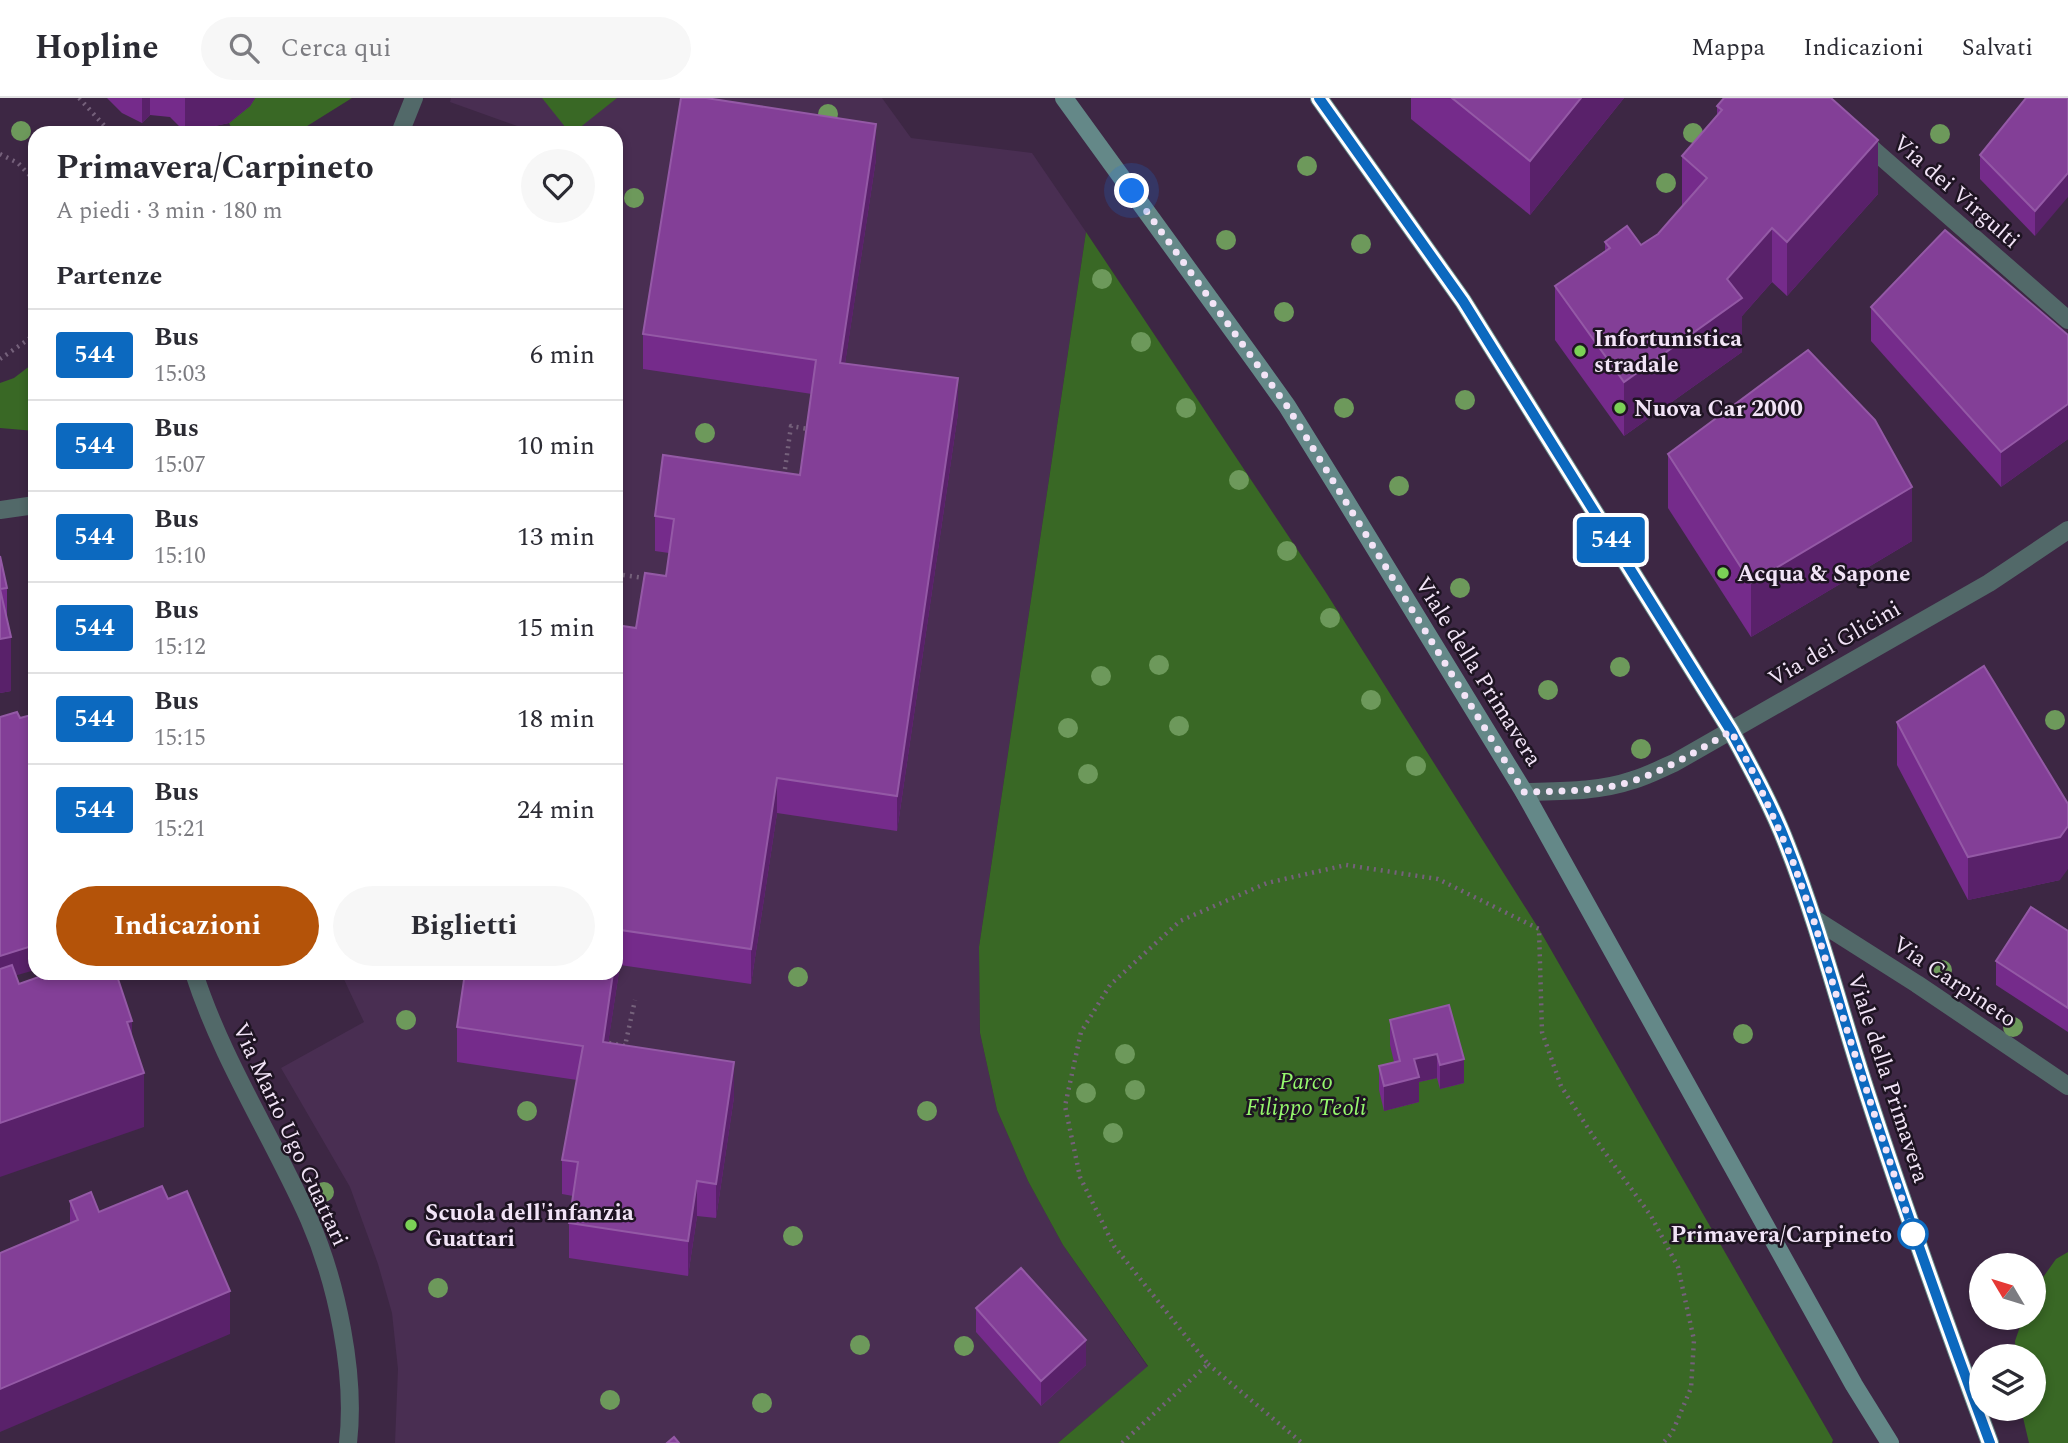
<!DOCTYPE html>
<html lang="it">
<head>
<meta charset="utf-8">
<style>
  body { margin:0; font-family:Spectral,serif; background:#f7f7f7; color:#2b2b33; height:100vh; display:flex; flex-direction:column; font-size:26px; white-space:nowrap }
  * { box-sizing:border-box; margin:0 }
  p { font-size:23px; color:#7c7c81 }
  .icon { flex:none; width:38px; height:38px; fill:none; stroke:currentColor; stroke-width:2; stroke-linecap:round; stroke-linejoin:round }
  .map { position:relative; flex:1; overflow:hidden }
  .drawer { position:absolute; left:28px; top:28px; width:595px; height:854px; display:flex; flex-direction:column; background:#fff; border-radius:21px; box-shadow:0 4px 10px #0003 }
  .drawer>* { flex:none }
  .badge { padding:0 14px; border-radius:5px; font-size:24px; line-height:46px }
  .needle { width:46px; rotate:308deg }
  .controls { position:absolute; left:1969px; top:1155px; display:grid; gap:14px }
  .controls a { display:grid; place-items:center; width:77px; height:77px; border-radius:50%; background:#fff; box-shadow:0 4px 10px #0003; font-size:35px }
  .you { position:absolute; width:35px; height:35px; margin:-18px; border:5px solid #fff; border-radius:50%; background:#1a73e8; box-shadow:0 0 0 10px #1a73e833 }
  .map>.badge { position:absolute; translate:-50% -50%; box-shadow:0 0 0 4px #fff }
  h2 { padding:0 28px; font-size:26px; line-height:63px }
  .round { display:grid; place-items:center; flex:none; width:74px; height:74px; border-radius:37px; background:#f7f7f7 }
  .headline { display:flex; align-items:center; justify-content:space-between; height:119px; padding:0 28px }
  h1 { font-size:33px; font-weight:700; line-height:52px }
  .action { display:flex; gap:14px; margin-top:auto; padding:14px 28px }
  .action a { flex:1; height:80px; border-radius:42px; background:#b45309; color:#fff; font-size:28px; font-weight:700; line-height:80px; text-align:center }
  .action a+a { background:#f7f7f7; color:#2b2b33 }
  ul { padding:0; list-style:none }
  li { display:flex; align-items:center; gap:21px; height:91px; padding:0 28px; border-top:2px solid #e1e1e2 }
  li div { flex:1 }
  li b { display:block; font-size:26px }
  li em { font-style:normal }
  li .badge { min-width:77px; font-weight:700; text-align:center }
  header { display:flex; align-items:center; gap:42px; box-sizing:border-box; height:98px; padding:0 35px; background:#fff; border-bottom:2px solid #e1e1e2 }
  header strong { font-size:33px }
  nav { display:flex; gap:38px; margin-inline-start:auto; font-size:24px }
  .search { width:490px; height:63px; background:#f7f7f7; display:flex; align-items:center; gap:18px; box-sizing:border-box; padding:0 24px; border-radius:38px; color:#7c7c81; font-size:26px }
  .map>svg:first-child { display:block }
  .built { fill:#492e52 }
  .green { fill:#396825 }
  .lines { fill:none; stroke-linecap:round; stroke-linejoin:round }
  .path { stroke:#75617b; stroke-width:4.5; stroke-dasharray:2 5; stroke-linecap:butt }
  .lane { stroke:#526969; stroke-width:18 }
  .street { stroke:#526969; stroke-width:18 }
  .secondary { stroke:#648888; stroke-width:18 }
  .tree { fill:#6d995b }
  .wall { fill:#752b8b }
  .shaded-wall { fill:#59216a }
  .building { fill:#833f97; stroke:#9459a6; stroke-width:2 }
  .line-casing { stroke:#fff; stroke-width:16 }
  .line { stroke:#0c69bf; stroke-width:10 }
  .walk { stroke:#f2e4f7; stroke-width:7; stroke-dasharray:0 12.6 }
  .poi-dot { fill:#7bd156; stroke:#1e1422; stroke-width:2.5 }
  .stop-dot { fill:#fff; stroke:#0c69bf; stroke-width:3.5 }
  .labels { text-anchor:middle; stroke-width:5; stroke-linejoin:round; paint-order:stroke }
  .street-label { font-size:23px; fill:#f2e4f7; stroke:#1e1422 }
  .poi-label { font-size:23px; font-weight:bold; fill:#f2e4f7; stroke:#1e1422; text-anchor:start }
  .park-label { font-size:23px; font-style:italic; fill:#95f76d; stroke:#1e1422 }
  .stop-label { font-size:23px; font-weight:bold; fill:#f2e4f7; stroke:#1e1422; text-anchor:end }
</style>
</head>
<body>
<header>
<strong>Hopline</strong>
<div class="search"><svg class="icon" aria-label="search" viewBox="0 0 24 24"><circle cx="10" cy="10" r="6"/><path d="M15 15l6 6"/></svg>Cerca qui</div>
<nav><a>Mappa</a><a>Indicazioni</a><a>Salvati</a></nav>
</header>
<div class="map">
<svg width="2068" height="1345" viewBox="0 0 2068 1345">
  <rect width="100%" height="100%" fill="#3d2744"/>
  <path class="built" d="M451 0H882L911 40 1032 55 1086 134 979 849 980 935 997 1012 1028 1083 1063 1147 1148 1269 1058 1345H395L398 1271 392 1215 378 1166 350 1089 281 970 364 924 341 875H616V35H537L450 4Z"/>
  <g class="green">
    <path d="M255 0H352L296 35H234L229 25 250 8Z"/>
    <path d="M542 0H617L573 35H570Z"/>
    <path d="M1086 134 1325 493 1539 831 1833 1342 1832 1345H1058L1148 1268 1063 1147 1028 1083 997 1012 980 935 979 849Z"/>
    <path d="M35 264V333L0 330V285L14 280Z"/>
    <path d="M2068 1154V1345H2029L2021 1311H2034V1258H2016L2015 1243 2023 1220H2034V1192L2056 1161Z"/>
  </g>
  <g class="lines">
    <g class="path">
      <path d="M79 0 111 35"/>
      <path d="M0 56 18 65 35 83"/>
      <path d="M0 261 29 241 35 232"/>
      <path d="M784 378 791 328 808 331 807 336"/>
      <path d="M616 476 650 481"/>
      <path d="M609 945 625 948 635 902"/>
      <path d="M1208 1266 1302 1345"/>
      <path d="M1122 1345 1208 1266 1114 1148 1080 1079 1065 1008 1081 934 1110 887 1180 823 1267 785 1346 767 1438 781 1539 831 1542 934 1561 988 1593 1038 1651 1118 1678 1169 1694 1242 1691 1290 1672 1335 1663 1345"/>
    </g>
    <path class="lane" d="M0 412 35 407"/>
    <g class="street">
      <path d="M400 35 414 0"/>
      <path d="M1861 41 2068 222"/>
      <path d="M1524 694C1560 693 1598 694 1633 682 1647 678 1660 671 1674 665L1989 485 2068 432"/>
      <path d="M1813 820 1917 886 2068 988"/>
      <path d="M194 875C222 962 272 1038 309 1121 337 1185 356 1276 348 1345"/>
    </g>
    <g class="secondary">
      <path d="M1064 0 1257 266 1287 308 1341 395 1524 694 1854 1287 1890 1345"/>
      <path d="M1319 0 1463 203 1731 633C1751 670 1772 708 1787 747 1819 828 1840 912 1867 995 1905 1112 1947 1229 1990 1345"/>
    </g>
  </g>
  <g class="tree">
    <circle cx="828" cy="16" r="10"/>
    <circle cx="21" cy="33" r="10"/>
    <circle cx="1693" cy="35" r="10"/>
    <circle cx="1940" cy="36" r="10"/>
    <circle cx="1307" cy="68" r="10"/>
    <circle cx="1666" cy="85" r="10"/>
    <circle cx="634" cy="100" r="10"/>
    <circle cx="1226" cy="142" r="10"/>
    <circle cx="1361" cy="146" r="10"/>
    <circle cx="1102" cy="181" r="10"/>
    <circle cx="1284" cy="214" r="10"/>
    <circle cx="1141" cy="244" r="10"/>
    <circle cx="1465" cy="302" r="10"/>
    <circle cx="1186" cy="310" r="10"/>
    <circle cx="1344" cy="310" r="10"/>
    <circle cx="705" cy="335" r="10"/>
    <circle cx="1239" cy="382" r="10"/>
    <circle cx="1399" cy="388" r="10"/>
    <circle cx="1287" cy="453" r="10"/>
    <circle cx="1460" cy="490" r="10"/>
    <circle cx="1330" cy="520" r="10"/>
    <circle cx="1159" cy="567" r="10"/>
    <circle cx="1620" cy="569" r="10"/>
    <circle cx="1101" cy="578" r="10"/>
    <circle cx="1548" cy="592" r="10"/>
    <circle cx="1371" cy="602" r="10"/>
    <circle cx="2055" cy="622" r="10"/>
    <circle cx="1179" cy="628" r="10"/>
    <circle cx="1068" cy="630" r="10"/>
    <circle cx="1641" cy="651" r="10"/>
    <circle cx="1416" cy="668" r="10"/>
    <circle cx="1088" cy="676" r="10"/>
    <circle cx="1942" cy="872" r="10"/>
    <circle cx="798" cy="879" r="10"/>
    <circle cx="406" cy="922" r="10"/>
    <circle cx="2013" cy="929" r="10"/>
    <circle cx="1743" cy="936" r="10"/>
    <circle cx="1125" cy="956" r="10"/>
    <circle cx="1135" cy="992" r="10"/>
    <circle cx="1086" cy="995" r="10"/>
    <circle cx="527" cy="1013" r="10"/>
    <circle cx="927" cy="1013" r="10"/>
    <circle cx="1113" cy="1035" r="10"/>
    <circle cx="324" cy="1094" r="10"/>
    <circle cx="793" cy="1138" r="10"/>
    <circle cx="438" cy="1190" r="10"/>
    <circle cx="860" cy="1247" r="10"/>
    <circle cx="964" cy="1248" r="10"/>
    <circle cx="610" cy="1302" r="10"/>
    <circle cx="762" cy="1305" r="10"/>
  </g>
  <g class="wall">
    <path d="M107 0H255L250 8 229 25 185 34 170 19 150 17 142 25 122 15Z"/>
    <path d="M1411 0H1624L1530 117 1411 21Z"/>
    <path d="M2068 0 2035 138 1980 81V57Z"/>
    <path d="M1717 8 1878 96 1787 198 1772 184 1742 218V254L1624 338 1555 242V188L1605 153V144L1641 147 1658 136 1682 109V58L1717 17Z"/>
    <path d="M876 61 845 265 958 315 897 733 777 715 751 886 620 867 608 945 734 999 716 1120 697 1118 688 1178 569 1160V1125L573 1098 562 1096V1062L577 982 457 964V929L636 530 666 478 669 455 655 453V418L800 377 812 296 643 271V236Z"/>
    <path d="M1871 209 2068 237V341L2001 389 1871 243Z"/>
    <path d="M1668 356 1912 443 1751 539 1668 410Z"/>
    <path d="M0 458 7 490V523L11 593 0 595Z"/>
    <path d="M1897 624 2060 782 1968 802 1897 667Z"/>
    <path d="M2068 833V934L1996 887V863Z"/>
    <path d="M1449 907 1464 985 1440 991 1437 980 1419 984V1004L1384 1013 1379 992V968L1394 964 1390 947V922Z"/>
    <path d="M70 1103 99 1114 230 1236 70 1126Z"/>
    <path d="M976 1210 1086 1267 1041 1308 976 1234Z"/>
  </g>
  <g class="shaded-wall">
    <path d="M142 0H150V17L142 25Z"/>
    <path d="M185 0H255L250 8 229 25 185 34Z"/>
    <path d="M1581 0H1624L1530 117V63Z"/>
    <path d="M876 26V61L840 299V265Z"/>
    <path d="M1878 42V96L1787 198V144Z"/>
    <path d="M2068 75V99L2035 138V113Z"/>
    <path d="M1772 130V184L1742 218V254L1624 338V284L1727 181Z"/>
    <path d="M958 280V315L897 733V698Z"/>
    <path d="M2068 306V341L2001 389V354Z"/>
    <path d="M1912 389V443L1751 539V485Z"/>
    <path d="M11 539V593L0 595V541Z"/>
    <path d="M777 680V715L751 886V851Z"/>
    <path d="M2068 728V771L2060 782 1968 802V759Z"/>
    <path d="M620 832V867L603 979V944L613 875H616V858Z"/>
    <path d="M35 847V872L0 882V858Z"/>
    <path d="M132 923V977L127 924Z"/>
    <path d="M1437 956V980L1419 984V1004L1384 1013V988L1414 961Z"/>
    <path d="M1464 961V985L1440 991V967Z"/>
    <path d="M734 964V999L716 1120V1086Z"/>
    <path d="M144 975V1029L0 1079V1025Z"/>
    <path d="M697 1083V1118L688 1178V1143Z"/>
    <path d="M230 1193V1236L0 1334V1291Z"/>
    <path d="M1086 1242V1267L1041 1308V1283Z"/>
  </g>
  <g class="building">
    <path d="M681 0H706L876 26 840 265 958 280 897 698 777 680 751 851 620 832 616 858V527L636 530 645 475 666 478 674 421 655 418 663 357 800 377 816 262 643 236Z"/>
    <path d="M1452 0H1581L1530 63Z"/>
    <path d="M1724 0H1831L1878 42 1787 144 1772 130 1727 181 1742 200 1624 284 1555 188 1610 150 1605 144 1627 128 1641 147 1658 136 1707 80 1682 58 1722 12 1717 8Z"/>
    <path d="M2026 0H2068V75L2035 113 1980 57Z"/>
    <path d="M1945 132 2068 237V306L2001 354 1871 209Z"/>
    <path d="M1808 252 1875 322 1912 389 1751 485 1668 356Z"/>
    <path d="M0 458 7 490 0 491 11 539 0 541Z"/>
    <path d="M1984 568 2068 706V728L2060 739 1968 759 1897 624Z"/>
    <path d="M17 614 20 620 35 616V847L0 858V619Z"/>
    <path d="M2031 809 2068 833V910L1996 863Z"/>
    <path d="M12 867 19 886 50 875H116L132 923 127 924 144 975 0 1025V871Z"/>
    <path d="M465 875H613L603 944 734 964 716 1086 697 1083 688 1143 569 1125 578 1064 562 1062 583 948 457 929Z"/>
    <path d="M1449 907 1464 961 1440 967 1437 956 1414 961 1419 979 1384 988 1379 968 1400 963 1390 922Z"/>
    <path d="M162 1088 168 1101 187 1093 230 1193 0 1291V1155L78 1122 70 1103 91 1094 99 1114Z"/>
    <path d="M1021 1170 1086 1242 1041 1283 976 1210Z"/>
    <path d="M674 1339 679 1345H667Z"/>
  </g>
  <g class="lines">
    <defs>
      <path id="line" d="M1319 0 1463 203 1731 633C1751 670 1772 708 1787 747 1819 828 1840 912 1867 995 1905 1112 1947 1229 1990 1345"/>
    </defs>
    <use href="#line" class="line-casing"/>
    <use href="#line" class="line"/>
    <path class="walk" d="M1132 93 1287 308 1524 694C1560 693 1598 694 1633 683 1668 671 1699 652 1731 633L1754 676 1792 761 1813 820 1846 929 1916 1144 1913 1136"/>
  </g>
  <g class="poi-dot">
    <circle cx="1580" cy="253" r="7"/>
    <circle cx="1620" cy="310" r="7"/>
    <circle cx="1723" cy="475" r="7"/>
    <circle cx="411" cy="1127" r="7"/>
  </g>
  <circle class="stop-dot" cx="1913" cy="1136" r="14"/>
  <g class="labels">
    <g class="street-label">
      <text transform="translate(1957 93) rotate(41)" y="8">Via dei Virgulti</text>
      <text transform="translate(1834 545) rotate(-30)" y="8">Via dei Glicini</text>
      <text transform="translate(1479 573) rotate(58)" y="8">Viale della Primavera</text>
      <text transform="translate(1955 883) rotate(34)" y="8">Via Carpineto</text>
      <text transform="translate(1889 980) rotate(72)" y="8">Viale della Primavera</text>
      <text transform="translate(291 1036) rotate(65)" y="8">Via Mario Ugo Guattari</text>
    </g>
    <g class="poi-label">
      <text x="1594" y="248">Infortunistica<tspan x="1594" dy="26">stradale</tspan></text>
      <text x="1634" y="318">Nuova Car 2000</text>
      <text x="1737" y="483">Acqua &amp; Sapone</text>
      <text x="425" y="1122">Scuola dell'infanzia<tspan x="425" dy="26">Guattari</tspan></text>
    </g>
    <g class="park-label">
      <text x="1306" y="991">Parco<tspan x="1306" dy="26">Filippo Teoli</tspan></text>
    </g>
    <g class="stop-label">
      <text x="1892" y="1144">Primavera/Carpineto</text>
    </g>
  </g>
</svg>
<div class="controls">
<a><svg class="needle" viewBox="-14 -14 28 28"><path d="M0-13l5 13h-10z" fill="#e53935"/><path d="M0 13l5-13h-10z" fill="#7c7c81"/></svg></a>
<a><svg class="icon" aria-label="layers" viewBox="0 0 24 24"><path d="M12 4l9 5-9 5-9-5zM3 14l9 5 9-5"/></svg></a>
</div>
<div class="you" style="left:1132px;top:93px"></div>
<b class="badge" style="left:1611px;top:442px;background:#0c69bf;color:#fff">544</b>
<section class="drawer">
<div class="headline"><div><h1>Primavera/Carpineto</h1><p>A piedi · 3 min · 180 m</p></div><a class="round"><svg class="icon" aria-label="heart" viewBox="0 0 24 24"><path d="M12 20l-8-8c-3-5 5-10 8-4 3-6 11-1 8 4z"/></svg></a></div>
<h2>Partenze</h2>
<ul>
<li><span class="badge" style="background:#0c69bf;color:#fff">544</span><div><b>Bus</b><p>15:03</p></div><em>6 min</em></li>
<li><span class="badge" style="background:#0c69bf;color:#fff">544</span><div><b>Bus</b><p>15:07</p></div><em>10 min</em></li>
<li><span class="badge" style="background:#0c69bf;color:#fff">544</span><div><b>Bus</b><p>15:10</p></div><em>13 min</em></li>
<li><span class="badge" style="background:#0c69bf;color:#fff">544</span><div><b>Bus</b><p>15:12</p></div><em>15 min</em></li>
<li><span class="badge" style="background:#0c69bf;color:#fff">544</span><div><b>Bus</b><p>15:15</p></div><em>18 min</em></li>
<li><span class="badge" style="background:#0c69bf;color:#fff">544</span><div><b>Bus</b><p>15:21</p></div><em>24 min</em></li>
</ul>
<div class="action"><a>Indicazioni</a><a>Biglietti</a></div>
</section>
</div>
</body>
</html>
